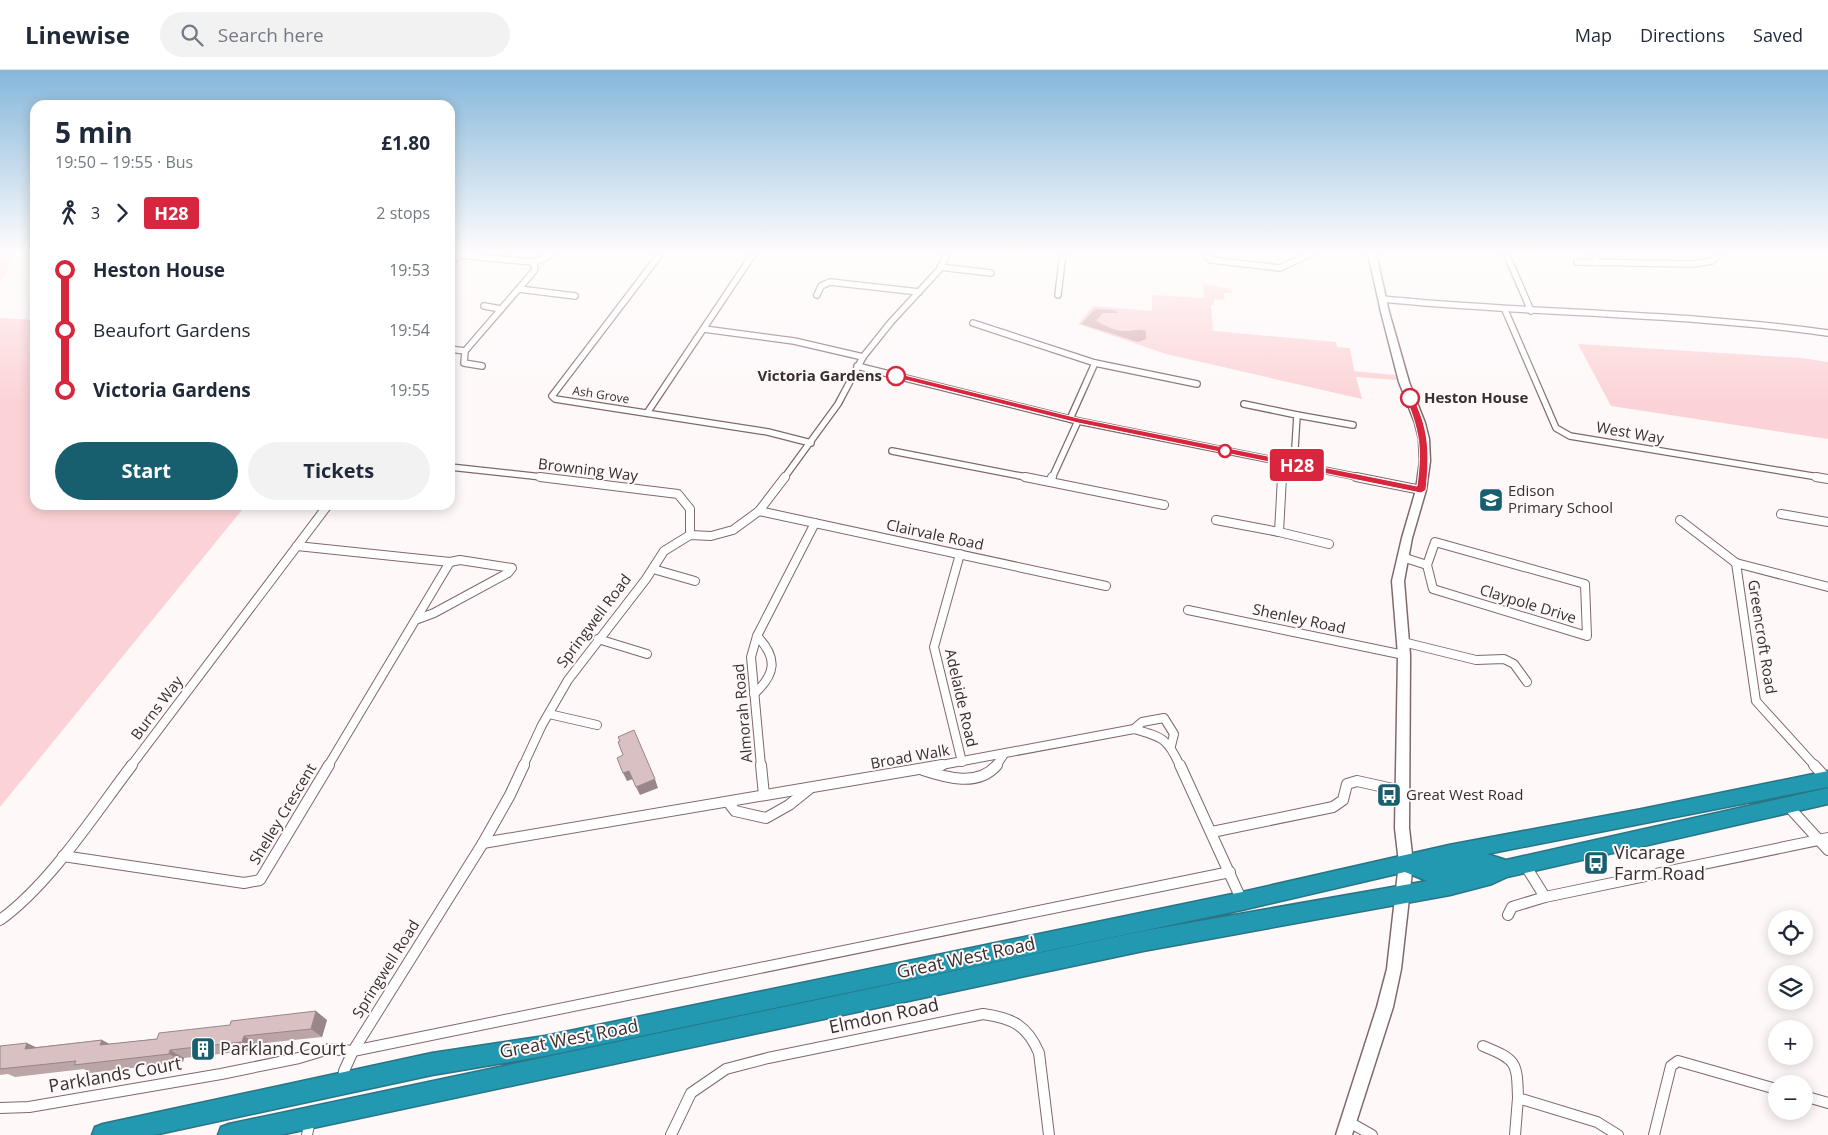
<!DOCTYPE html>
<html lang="en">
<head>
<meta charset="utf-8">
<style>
  body { margin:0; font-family:"Open Sans",sans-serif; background:#f2f2f3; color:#1f2937; height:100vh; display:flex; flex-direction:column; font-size:19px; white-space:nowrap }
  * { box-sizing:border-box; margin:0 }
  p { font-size:16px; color:#747a83 }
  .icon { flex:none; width:28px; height:28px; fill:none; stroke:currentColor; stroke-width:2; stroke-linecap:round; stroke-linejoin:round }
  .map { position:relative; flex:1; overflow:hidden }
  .sheet { position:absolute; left:30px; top:30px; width:425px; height:410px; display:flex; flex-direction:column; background:#fff; border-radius:15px; box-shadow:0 2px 12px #0003 }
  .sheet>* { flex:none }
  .badge { padding:0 10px; border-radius:4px; font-size:18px; line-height:32px }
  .fabs { position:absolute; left:1768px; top:840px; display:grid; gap:10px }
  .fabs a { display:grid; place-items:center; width:45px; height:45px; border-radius:50%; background:#fff; box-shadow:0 2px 12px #0003; font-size:25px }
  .map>.badge { position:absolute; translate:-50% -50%; box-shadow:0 0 0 2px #fff }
  .legs { display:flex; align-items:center; gap:8px; height:55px; padding:0 25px; font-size:16px }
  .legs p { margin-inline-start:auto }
  .head { display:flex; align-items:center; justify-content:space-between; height:85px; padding:0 25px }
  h1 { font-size:28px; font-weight:700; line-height:38px }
  .button { display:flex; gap:10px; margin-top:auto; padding:10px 25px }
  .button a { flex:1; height:58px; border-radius:30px; background:#175f6f; color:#fff; font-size:20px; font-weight:700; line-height:58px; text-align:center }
  .button a+a { background:#f2f2f3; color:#1f2937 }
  ul { padding:0 25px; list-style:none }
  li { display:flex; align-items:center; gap:18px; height:60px; font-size:19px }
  li i { display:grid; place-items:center; width:8px; height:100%; margin:0 6px; background:currentColor }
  li i::after { content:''; width:12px; height:12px; margin:-6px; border:4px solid; border-radius:50%; background:#fff }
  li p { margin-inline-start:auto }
  li:first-child i { background:linear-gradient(#0000 50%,currentColor 0) }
  li:last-child i { background:linear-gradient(currentColor 50%,#0000 0) }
  header { display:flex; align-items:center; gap:30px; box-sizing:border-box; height:70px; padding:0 25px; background:#fff; border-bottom:1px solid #e0e1e3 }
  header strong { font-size:24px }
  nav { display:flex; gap:28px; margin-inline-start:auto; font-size:18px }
  .search { width:350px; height:45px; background:#f2f2f3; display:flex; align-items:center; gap:12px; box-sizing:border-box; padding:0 18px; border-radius:28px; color:#747a83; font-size:19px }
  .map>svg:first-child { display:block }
  .green { fill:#fbd3d6 }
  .forest { fill:#d7afb2 }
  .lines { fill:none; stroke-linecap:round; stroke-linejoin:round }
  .street-far2-casing { stroke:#80696b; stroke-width:8 }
  .street-far1-casing { stroke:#80696b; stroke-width:10 }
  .street-casing { stroke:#80696b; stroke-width:12 }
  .secondary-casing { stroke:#80696b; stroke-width:3 }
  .highway-casing { stroke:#2a7484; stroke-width:3 }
  .street-far2 { stroke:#fff; stroke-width:5.5 }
  .street-far1 { stroke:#fff; stroke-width:8 }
  .street { stroke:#fff; stroke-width:10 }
  .secondary { fill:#fff; fill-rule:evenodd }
  .highway { fill:#2299b1; fill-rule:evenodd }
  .wall { fill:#bba5a7 }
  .shaded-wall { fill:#988688 }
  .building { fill:#d9c0c2; stroke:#988688 }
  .line-1 { fill:#d7263d; stroke:#fff }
  .stop-1-dot { fill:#fff; stroke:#d7263d; stroke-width:2.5 }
  .labels { text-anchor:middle; stroke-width:4; stroke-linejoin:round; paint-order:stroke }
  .far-street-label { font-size:12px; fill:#392f30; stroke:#fef8f9 }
  .stop-label { font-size:15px; font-weight:bold; fill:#392f30; stroke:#fef8f9; text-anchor:end }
  .street-label { font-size:15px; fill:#392f30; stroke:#fef8f9 }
  .poi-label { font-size:15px; fill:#392f30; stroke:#fef8f9; text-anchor:start }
  .near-poi-label { font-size:18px; fill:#392f30; stroke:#fef8f9; text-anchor:start }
  .near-street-label { font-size:18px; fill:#392f30; stroke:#fef8f9 }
</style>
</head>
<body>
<header>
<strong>Linewise</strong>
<div class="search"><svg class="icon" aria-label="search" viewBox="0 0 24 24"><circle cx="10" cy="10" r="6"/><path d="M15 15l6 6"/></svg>Search here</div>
<nav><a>Map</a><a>Directions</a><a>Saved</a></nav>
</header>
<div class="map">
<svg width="1828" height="1065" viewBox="0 0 1828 1065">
  <rect width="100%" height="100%" fill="#fef8f9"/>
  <g class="green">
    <path d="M0 183H17L0 212Z"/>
    <path d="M1203 214 1231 219 1232 223H1224L1225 230 1214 229V235H1211L1213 261 1336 272 1337 277 1350 278 1354 301 1395 305 1397 310 1356 307 1362 329 1166 284 1078 254 1093 236 1152 241V225L1204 228Z"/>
    <path d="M0 248 35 250V435H246L0 737Z"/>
    <path d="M1578 274 1802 288 1828 292V369L1611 336Z"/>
  </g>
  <path class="forest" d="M1095 239 1114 240 1119 243H1103L1096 251C1105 256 1115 261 1125 261 1133 261 1138 258 1146 261V269L1138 272 1081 254Z"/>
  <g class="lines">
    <defs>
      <g id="street-far2">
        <path d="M661 183 552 326 555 329 768 362 811 373"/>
        <path d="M1204 183 1211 190 1280 198 1312 183"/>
        <path d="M1506 183 1531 241"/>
        <path d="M1591 183 1598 191"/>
        <path d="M459 185 532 192 543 189 551 183"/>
        <path d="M1577 192 1693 194 1712 191 1720 183"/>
        <path d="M450 195 460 183"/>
        <path d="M940 197 991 203"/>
        <path d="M519 219 575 226"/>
        <path d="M817 225 821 216 830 212 919 222"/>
        <path d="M1058 225 1063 183"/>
        <path d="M1382 229C1530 244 1680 242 1828 263"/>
        <path d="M484 236 501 239"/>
        <path d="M1505 240 1556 358 1570 366 1824 408"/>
        <path d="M973 253 1095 293 1070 349"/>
        <path d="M704 259 794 271 863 287"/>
        <path d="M450 279 465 281"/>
        <path d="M1095 293 1197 314"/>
        <path d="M482 296 464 293 465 281 534 201 535 197 532 192"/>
        <path d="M857 296 1078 351 1363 408"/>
        <path d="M1244 334 1297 345 1294 395"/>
        <path d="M647 343 754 183"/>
        <path d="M1297 345 1353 355"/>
        <path d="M892 381 1031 408"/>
        <path d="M450 397 551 408"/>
        <path d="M784 408 838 334 863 287 891 252 939 200 948 183"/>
        <path d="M1052 408 1078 351"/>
        <path d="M1282 408 1283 392"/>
      </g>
      <g id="street-far1">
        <path d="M540 407 678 424 690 439V465"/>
        <path d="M1025 407 1050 412 1052 407"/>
        <path d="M1282 407 1279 462 1329 474"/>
        <path d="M1356 407 1421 420"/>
        <path d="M1816 407 1828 409"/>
        <path d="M1050 412 1164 435"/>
        <path d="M759 441 1106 516"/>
        <path d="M1781 444 1828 452"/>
        <path d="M1216 450 1279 462"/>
        <path d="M1680 450 1736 493 1756 631 1815 696"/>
        <path d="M1435 472 1585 514 1587 566 1433 519 1427 495Z"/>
        <path d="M297 476 450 492 328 696"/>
        <path d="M960 484 934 577 962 692"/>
        <path d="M1402 487 1427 495"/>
        <path d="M1736 493 1828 517"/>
        <path d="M653 499 695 511"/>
        <path d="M1188 540 1404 585"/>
        <path d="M418 549 434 543 508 503 512 498 460 490 450 492"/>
        <path d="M598 569 647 584"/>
        <path d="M1403 572 1476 590 1504 589 1514 594 1527 612"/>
        <path d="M754 624C776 604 778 588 757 566"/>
        <path d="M549 644 597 655"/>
        <path d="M1134 659 1142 652 1164 648 1174 664 1171 676"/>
        <path d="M131 696 328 435"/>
        <path d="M523 696 542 655 568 610 646 509 664 481 690 465 711 466 733 460 759 441 785 407"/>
        <path d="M761 696 751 587 757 566 815 453"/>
        <path d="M936 696 1134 659C1163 667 1168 669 1180 696"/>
        <path d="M996 696 1004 684"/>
      </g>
      <g id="street">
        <path d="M761 695 764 725"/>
        <path d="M1180 695 1242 831"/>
        <path d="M1814 695 1827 709"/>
        <path d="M923 700C947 708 978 717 997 695"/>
        <path d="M728 732 735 741 766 748 789 735 809 719"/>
        <path d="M1788 736 1828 780"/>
        <path d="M1212 762 1333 737 1343 730 1347 714 1357 711 1402 721"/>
        <path d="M483 773 942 695"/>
        <path d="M63 786 244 813 260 810 329 695"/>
        <path d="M1525 795 1545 827"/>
        <path d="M1508 845 1512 837 1545 827 1828 768"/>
        <path d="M0 850C50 814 94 745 132 695"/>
        <path d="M1483 976C1517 990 1517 992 1518 1028L1597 1052 1618 1065"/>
        <path d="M343 1011 344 1001 353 981 483 773 510 725 524 695"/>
        <path d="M1804 1026 1828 1033"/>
        <path d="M0 1038 29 1037 221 1004 299 988 329 979 353 981 1230 802"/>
        <path d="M1349 1052 1372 1065"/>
        <path d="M307 1065 310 1050"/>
        <path d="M671 1065 691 1023 726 999 768 988 983 944C1012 948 1027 955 1039 983L1049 1065"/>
        <path d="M1515 1065 1518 1028"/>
        <path d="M1654 1065 1671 996 1678 991 1776 1019"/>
      </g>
      <path id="secondary" d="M1368 183H1376L1389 242 1409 312 1425 353 1429 369 1430 391 1426 420 1412 468 1404 511 1410 585 1409 758 1413 793 1401 899 1393 937 1352 1065H1336L1377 937 1387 899 1399 793 1395 758 1398 585 1392 511 1402 468 1416 420 1420 391 1419 369 1415 353 1399 312 1381 242Z"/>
      <path id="highway" d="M1828 701V717L1487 784 1506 790 1828 718V734L1507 807 1492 814 1450 825 1143 881 280 1065H218L221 1057 229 1054 1143 861 1427 811 1405 802 1242 840 545 986 432 1005 154 1065H92L95 1057 103 1054 432 983 545 966 1242 822 1449 775 1642 739Z"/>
    </defs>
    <use href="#street-far2" class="street-far2-casing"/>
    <use href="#street-far1" class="street-far1-casing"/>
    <use href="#street" class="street-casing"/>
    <use href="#secondary" class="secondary-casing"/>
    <use href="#highway" class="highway-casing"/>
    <use href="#street-far2" class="street-far2"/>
    <use href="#street-far1" class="street-far1"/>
    <use href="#street" class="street"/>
    <use href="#secondary" class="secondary"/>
    <use href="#highway" class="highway"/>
  </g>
  <path class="wall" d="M327 950 322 967 256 974 255 980 184 988 183 992 90 1003 84 999 15 1007 8 1004 0 1005V976L37 977 102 970 109 974Z"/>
  <g class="shaded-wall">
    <path d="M629 701 633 709 627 711 623 703Z"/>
    <path d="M655 709 658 718 640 725 636 717Z"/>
    <path d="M316 941 327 950 322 967 311 959Z"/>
    <path d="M244 966 256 974 255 980 242 972Z"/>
    <path d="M102 970 117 978 100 975Z"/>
    <path d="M27 973 44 981 25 979Z"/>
    <path d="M170 980 184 988 183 992 169 984Z"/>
  </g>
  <g class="building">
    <path d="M634 660 655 709 636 717 629 701 623 703 617 688 623 685 618 672 620 671 618 667Z"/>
    <path d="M316 941 311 959 244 966 242 972 170 980 169 984 74 995 76 991 0 999V976L27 973 25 979 102 970 100 975 157 969 159 963 230 955 231 951Z"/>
  </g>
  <linearGradient id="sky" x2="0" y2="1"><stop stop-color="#85b7db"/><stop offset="0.55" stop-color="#fffcfc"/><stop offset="1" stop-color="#fffcfc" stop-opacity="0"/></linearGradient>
  <rect width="1828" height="332" fill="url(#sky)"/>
  <path class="line-1" d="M896 303 1078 348 1417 416C1422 379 1420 363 1406 328L1410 326C1415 328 1416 333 1418 338 1430 366 1429 390 1426 420L1421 423 1078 353 893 307 892 306Z"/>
  <defs>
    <symbol id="school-square" viewBox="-11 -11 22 22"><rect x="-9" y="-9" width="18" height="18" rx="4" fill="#175f6f" stroke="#fef8f9"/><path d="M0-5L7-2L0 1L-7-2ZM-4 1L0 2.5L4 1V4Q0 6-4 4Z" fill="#fff"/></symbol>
    <symbol id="bus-square" viewBox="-11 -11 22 22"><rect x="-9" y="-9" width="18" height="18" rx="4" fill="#175f6f" stroke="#fef8f9"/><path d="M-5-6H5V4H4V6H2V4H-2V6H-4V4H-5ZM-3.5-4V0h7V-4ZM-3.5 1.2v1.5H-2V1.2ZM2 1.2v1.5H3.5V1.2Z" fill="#fff"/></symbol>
    <symbol id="building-square" viewBox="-11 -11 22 22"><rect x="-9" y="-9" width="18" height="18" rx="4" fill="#175f6f" stroke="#fef8f9"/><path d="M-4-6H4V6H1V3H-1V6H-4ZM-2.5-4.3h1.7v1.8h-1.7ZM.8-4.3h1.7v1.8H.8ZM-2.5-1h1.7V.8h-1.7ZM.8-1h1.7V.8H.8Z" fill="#fff"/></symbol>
  </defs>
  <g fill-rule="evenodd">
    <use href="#school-square" x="1477" y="416" width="28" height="28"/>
    <use href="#bus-square" x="1375" y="711" width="28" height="28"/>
    <use href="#bus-square" x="1582" y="779" width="28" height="28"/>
    <use href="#building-square" x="189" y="965" width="28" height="28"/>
  </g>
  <g class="stop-1-dot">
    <circle cx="896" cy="306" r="9"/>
    <circle cx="1410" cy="328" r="9"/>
    <circle cx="1225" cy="381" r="6"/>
  </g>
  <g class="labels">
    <g class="far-street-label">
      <text transform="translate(601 325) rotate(9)" y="4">Ash Grove</text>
    </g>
    <g class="stop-label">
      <text x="882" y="311">Victoria Gardens</text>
      <text x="1424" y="333" text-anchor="start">Heston House</text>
    </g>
    <g class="street-label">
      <text transform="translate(1630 363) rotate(10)" y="5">West Way</text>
      <text transform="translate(588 400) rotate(7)" y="5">Browning Way</text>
      <text transform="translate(935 465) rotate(12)" y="5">Clairvale Road</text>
      <text transform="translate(1528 534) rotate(17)" y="5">Claypole Drive</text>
      <text transform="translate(1299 549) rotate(12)" y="5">Shenley Road</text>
      <text transform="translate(594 551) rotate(-53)" y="5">Springwell Road</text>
      <text transform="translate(1762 567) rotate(81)" y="5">Greencroft Road</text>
      <text transform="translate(961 628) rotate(77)" y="5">Adelaide Road</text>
      <text transform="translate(157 638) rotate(-53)" y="5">Burns Way</text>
      <text transform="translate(743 643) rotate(-95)" y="5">Almorah Road</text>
      <text transform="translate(910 687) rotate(-10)" y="5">Broad Walk</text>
      <text transform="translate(283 744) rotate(-59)" y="5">Shelley Crescent</text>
      <text transform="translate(386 899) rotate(-58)" y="5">Springwell Road</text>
    </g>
    <g class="poi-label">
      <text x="1508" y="426">Edison<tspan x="1508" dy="17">Primary School</tspan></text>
      <text x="1406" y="730">Great West Road</text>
    </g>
    <g class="near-poi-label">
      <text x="1614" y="789">Vicarage<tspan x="1614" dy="21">Farm Road</tspan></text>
      <text x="220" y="985">Parkland Court</text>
    </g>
    <g class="near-street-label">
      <text transform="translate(966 888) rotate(-12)" y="6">Great West Road</text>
      <text transform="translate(884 946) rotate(-12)" y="6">Elmdon Road</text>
      <text transform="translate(569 969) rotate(-11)" y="6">Great West Road</text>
      <text transform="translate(115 1005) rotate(-10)" y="6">Parklands Court</text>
    </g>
  </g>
</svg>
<div class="fabs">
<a><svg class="icon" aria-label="locate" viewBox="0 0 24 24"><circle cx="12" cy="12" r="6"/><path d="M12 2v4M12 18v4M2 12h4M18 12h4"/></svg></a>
<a><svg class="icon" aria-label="layers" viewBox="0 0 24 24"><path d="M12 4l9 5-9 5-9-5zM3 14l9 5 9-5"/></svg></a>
<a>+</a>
<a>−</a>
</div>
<b class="badge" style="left:1297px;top:395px;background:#d7263d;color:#fff">H28</b>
<section class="sheet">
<div class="head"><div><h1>5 min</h1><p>19:50 – 19:55 · Bus</p></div><b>£1.80</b></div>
<div class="legs"><svg class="icon" aria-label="walk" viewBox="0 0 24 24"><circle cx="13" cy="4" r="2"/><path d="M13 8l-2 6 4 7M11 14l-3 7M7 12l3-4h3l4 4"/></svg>3<svg class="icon" aria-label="forward" viewBox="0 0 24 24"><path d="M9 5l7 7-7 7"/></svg><b class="badge" style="background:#d7263d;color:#fff">H28</b><p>2 stops</p></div>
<ul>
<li><i style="color:#d7263d"></i><b>Heston House</b><p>19:53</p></li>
<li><i style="color:#d7263d"></i><span>Beaufort Gardens</span><p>19:54</p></li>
<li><i style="color:#d7263d"></i><b>Victoria Gardens</b><p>19:55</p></li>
</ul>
<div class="button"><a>Start</a><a>Tickets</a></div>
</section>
</div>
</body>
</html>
